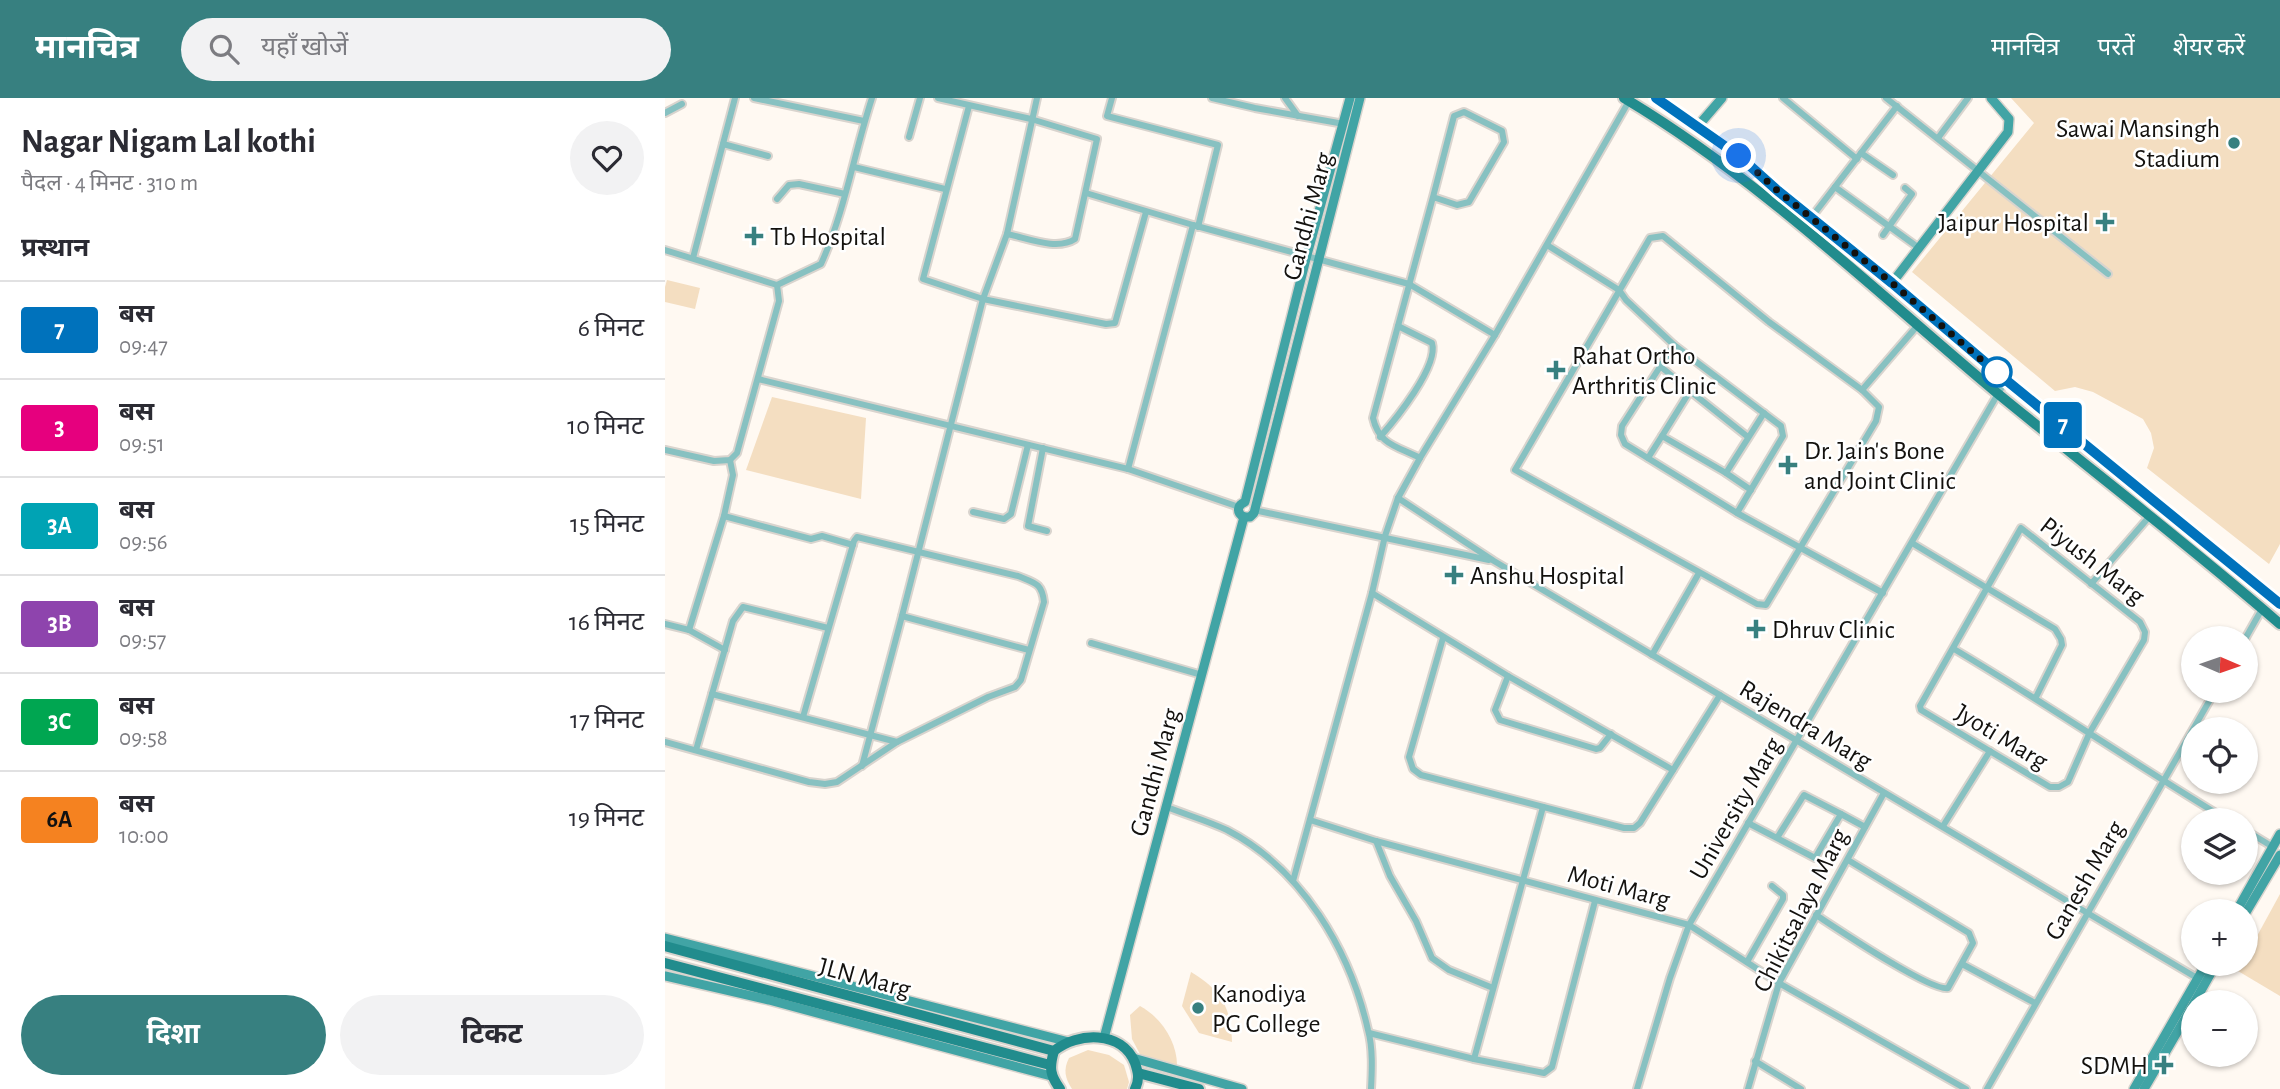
<!DOCTYPE html>
<html lang="hi">
<head>
<meta charset="utf-8">
<style>
  body { margin:0; font-family:"Alegreya Sans","Noto Sans Devanagari",sans-serif; background:#f2f2f3; color:#2b2b33; height:100vh; display:flex; flex-direction:column; font-size:26px; white-space:nowrap }
  * { box-sizing:border-box; margin:0 }
  p { font-size:23px; color:#7c7c81 }
  .icon { flex:none; width:38px; height:38px; fill:none; stroke:currentColor; stroke-width:2; stroke-linecap:round; stroke-linejoin:round }
  .map { position:relative; flex:1; overflow:hidden }
  .side { display:flex; flex-direction:column; background:#fff; width:665px }
  .side>* { flex:none }
  .badge { padding:0 14px; border-radius:5px; font-size:24px; line-height:46px }
  .needle { width:46px; rotate:92deg }
  .tools { position:absolute; left:1516px; top:528px; display:grid; gap:14px }
  .tools a { display:grid; place-items:center; width:77px; height:77px; border-radius:50%; background:#fff; box-shadow:0 2px 5px #0004; font-size:35px }
  .you { position:absolute; width:35px; height:35px; margin:-18px; border:5px solid #fff; border-radius:50%; background:#1a73e8; box-shadow:0 0 0 10px #1a73e833 }
  .map>.badge { position:absolute; translate:-50% -50%; box-shadow:0 0 0 4px #fff }
  h2 { padding:0 21px; font-size:26px; line-height:63px }
  .round { display:grid; place-items:center; flex:none; width:74px; height:74px; border-radius:37px; background:#f2f2f3 }
  .headline { display:flex; align-items:center; justify-content:space-between; height:119px; padding:0 21px }
  h1 { font-size:33px; font-weight:700; line-height:52px }
  .button { display:flex; gap:14px; margin-top:auto; padding:14px 21px }
  .button a { flex:1; height:80px; border-radius:42px; background:#378080; color:#fff; font-size:28px; font-weight:700; line-height:80px; text-align:center }
  .button a+a { background:#f2f2f3; color:#2b2b33 }
  ul { padding:0; list-style:none }
  li { display:flex; align-items:center; gap:21px; height:98px; padding:0 21px; border-top:2px solid #e1e1e2 }
  li div { flex:1 }
  li b { display:block; font-size:26px }
  li em { font-style:normal }
  li .badge { min-width:77px; font-weight:700; text-align:center }
  header { display:flex; align-items:center; gap:42px; box-sizing:border-box; height:98px; padding:0 35px; background:#378080; color:#fff }
  header strong { font-size:33px }
  nav { display:flex; gap:38px; margin-inline-start:auto; font-size:24px }
  .search { width:490px; height:63px; background:#f2f2f3; display:flex; align-items:center; gap:18px; box-sizing:border-box; padding:0 24px; border-radius:38px; color:#7c7c81; font-size:26px }
  main { display:flex; flex:1; min-height:0 }
  .map>svg:first-child { display:block }
  .green { fill:#f4dec1 }
  .lines { fill:none; stroke-linecap:round; stroke-linejoin:round }
  .street-casing { stroke:#d9d4ce; stroke-width:10 }
  .secondary-casing { stroke:#d9d4ce; stroke-width:12 }
  .primary-casing { stroke:#d9d4ce; stroke-width:14 }
  .street { stroke:#87c1c1; stroke-width:6 }
  .secondary { stroke:#41a4a5; stroke-width:9 }
  .primary { stroke:#218c8d; stroke-width:10 }
  .line-casing { stroke:#fff; stroke-width:16 }
  .line { stroke:#0072bc; stroke-width:10 }
  .walk { stroke:#13110e; stroke-width:7; stroke-dasharray:0 12.6 }
  .poi-dot { fill:#378080; stroke:#fff; stroke-width:2.5 }
  .stop-dot { fill:#fff; stroke:#0072bc; stroke-width:3.5 }
  .labels { text-anchor:middle; stroke-width:5; stroke-linejoin:round; paint-order:stroke }
  .poi-label { font-size:26px; fill:#13110e; stroke:#fff; text-anchor:start }
  .street-label { font-size:26px; fill:#13110e; stroke:#fff }
</style>
</head>
<body>
<header>
<strong>मानचित्र</strong>
<div class="search"><svg class="icon" aria-label="search" viewBox="0 0 24 24"><circle cx="10" cy="10" r="6"/><path d="M15 15l6 6"/></svg>यहाँ खोजें</div>
<nav><a>मानचित्र</a><a>परतें</a><a>शेयर करें</a></nav>
</header>
<main>
<section class="side">
<div class="headline"><div><h1>Nagar Nigam Lal kothi</h1><p>पैदल · 4 मिनट · 310 m</p></div><a class="round"><svg class="icon" aria-label="heart" viewBox="0 0 24 24"><path d="M12 20l-8-8c-3-5 5-10 8-4 3-6 11-1 8 4z"/></svg></a></div>
<h2>प्रस्थान</h2>
<ul>
<li><span class="badge" style="background:#0072bc;color:#fff">7</span><div><b>बस</b><p>09:47</p></div><em>6 मिनट</em></li>
<li><span class="badge" style="background:#e6007e;color:#fff">3</span><div><b>बस</b><p>09:51</p></div><em>10 मिनट</em></li>
<li><span class="badge" style="background:#00a3b4;color:#fff">3A</span><div><b>बस</b><p>09:56</p></div><em>15 मिनट</em></li>
<li><span class="badge" style="background:#8e44ad;color:#fff">3B</span><div><b>बस</b><p>09:57</p></div><em>16 मिनट</em></li>
<li><span class="badge" style="background:#00a651;color:#fff">3C</span><div><b>बस</b><p>09:58</p></div><em>17 मिनट</em></li>
<li><span class="badge" style="background:#f58220;color:#111">6A</span><div><b>बस</b><p>10:00</p></div><em>19 मिनट</em></li>
</ul>
<div class="button"><a>दिशा</a><a>टिकट</a></div>
</section>
<div class="map">
<svg width="1615" height="991" viewBox="0 0 1615 991">
  <rect width="100%" height="100%" fill="#fff9f2"/>
  <g class="green">
    <path d="M1346 0H1615V446L1604 466 1482 370 1489 350 1486 335 1478 321 1428 294 1410 289 1390 293 1247 174 1369 25Z"/>
    <path d="M2 182 35 190 30 211 0 204V189Z"/>
    <path d="M107 299 201 320 196 401 81 372Z"/>
    <path d="M1615 796V898L1573 873 1577 866H1580V860Z"/>
    <path d="M526 874C556 892 566 909 567 944L534 935 517 908Z"/>
    <path d="M475 908C497 920 513 945 512 970L477 960 467 941 465 917Z"/>
    <path d="M423 952 444 957 459 967 464 984 462 991H407C400 980 398 972 404 960Z"/>
  </g>
  <g class="lines">
    <defs>
      <g id="street">
        <path d="M89 0 199 23"/>
        <path d="M273 0 366 21 432 41 410 141C392 153 362 140 342 136"/>
        <path d="M447 0 442 18 553 47 533 129"/>
        <path d="M547 0 590 10 679 26"/>
        <path d="M620 0 633 18"/>
        <path d="M1118 0 1192 61"/>
        <path d="M1221 0 1443 176"/>
        <path d="M304 8 258 181 318 201 441 226 450 225 481 114"/>
        <path d="M0 15 17 6"/>
        <path d="M244 39 255 0"/>
        <path d="M1273 40 1303 0"/>
        <path d="M58 46 103 58"/>
        <path d="M1196 55 1228 77"/>
        <path d="M189 69 280 91"/>
        <path d="M1170 89 1254 150"/>
        <path d="M421 95 528 127 744 186 830 237"/>
        <path d="M112 101 124 87 134 86 180 96"/>
        <path d="M1146 120 1232 8"/>
        <path d="M1218 137 1247 96 1240 90"/>
        <path d="M998 138 1104 224 1197 292 1214 309 1211 323 1101 507 1092 506 850 372 985 140Z"/>
        <path d="M882 147 954 192 961 202 1009 247 1116 328 1118 338 1072 415"/>
        <path d="M0 152 112 187 114 203 72 355 65 362 49 363 0 352"/>
        <path d="M28 160 70 0"/>
        <path d="M112 187 156 166C180 113 189 55 207 0"/>
        <path d="M1009 247 957 328 956 337 960 346 1072 415 1218 495"/>
        <path d="M995 268 1025 293 997 338"/>
        <path d="M93 281 463 371 574 409"/>
        <path d="M1197 292 1253 227"/>
        <path d="M1025 293 1083 339"/>
        <path d="M715 339C730 322 774 268 767 245L733 228"/>
        <path d="M378 350 363 428 382 433"/>
        <path d="M755 360C732 348 714 347 708 320L768 99 792 107 804 104 839 44 837 33 799 14 789 18 768 99"/>
        <path d="M983 360 997 338 1061 375 1099 315"/>
        <path d="M463 371 528 127"/>
        <path d="M1061 375 1086 392"/>
        <path d="M733 400 829 463 1532 880"/>
        <path d="M589 412 824 462"/>
        <path d="M308 414 339 421 346 416 363 347"/>
        <path d="M59 418 146 441 157 438 188 447"/>
        <path d="M1356 430 1475 524 1480 534 1479 542 1425 634 1403 684 1394 689H1385L1256 612 1255 608Z"/>
        <path d="M1247 445 1390 531 1396 541 1397 547 1371 599"/>
        <path d="M1426 486 1484 419"/>
        <path d="M707 495 843 578 1008 672"/>
        <path d="M237 518 364 552"/>
        <path d="M0 526 24 532 59 418 68 377 65 362"/>
        <path d="M163 530 78 509 68 523 47 596 232 644"/>
        <path d="M24 532 60 552"/>
        <path d="M778 540 744 659 748 671 756 677 959 730H969L975 725 1055 597"/>
        <path d="M1580 541 1597 511"/>
        <path d="M426 545 537 577"/>
        <path d="M1289 551C1382 606 1471 667 1564 723"/>
        <path d="M987 557 1034 475"/>
        <path d="M843 578 830 612 835 622 931 651 935 650 946 636"/>
        <path d="M0 644 144 684 160 686 172 684 232 644 323 599 350 589 356 582 379 504C377 485 370 485 353 478L192 439 189 443 138 619"/>
        <path d="M31 652 47 596"/>
        <path d="M197 668 237 518 318 201 342 136 372 0"/>
        <path d="M502 709C522 717 543 723 562 732 637 771 685 852 703 932 708 950 707 972 706 991"/>
        <path d="M1176 716 1200 729"/>
        <path d="M645 722 711 743 1024 827 1114 885 1301 991"/>
        <path d="M1083 725 1150 760 1176 716 1139 697 1112 740"/>
        <path d="M1278 728 1325 653"/>
        <path d="M1580 732 1608 749"/>
        <path d="M711 743 725 778 751 823 767 860 784 872 828 890"/>
        <path d="M628 783 707 495 720 438 733 400 755 360 830 237 964 3"/>
        <path d="M1151 817C1171 830 1266 894 1283 890L1308 845 1304 835 1183 762"/>
        <path d="M1082 864 1118 801V797L1107 788"/>
        <path d="M1297 866 1370 905"/>
        <path d="M704 935 809 961 879 975 887 969 930 803"/>
        <path d="M809 961 878 709"/>
        <path d="M1090 963 1136 991"/>
        <path d="M972 991 1005 880 1024 827 1341 282"/>
        <path d="M1083 991 1114 885 1219 695"/>
        <path d="M1322 991 1550 593"/>
      </g>
      <g id="secondary">
        <path d="M1033 28 1057 0"/>
        <path d="M1227 185 1343 34 1344 21 1326 0"/>
        <path d="M579 419H585L589 415 695 0"/>
        <path d="M579 419C571 415 572 407 580 404L642 157 685 0"/>
        <path d="M1571 814 1615 736"/>
        <path d="M1580 816 1615 757"/>
        <path d="M0 840 404 944"/>
        <path d="M0 878 104 902 386 978"/>
        <path d="M1529 905 1551 866"/>
        <path d="M439 940 579 419"/>
        <path d="M468 960 577 991"/>
        <path d="M1469 991 1541 866"/>
        <path d="M1479 991 1528 907"/>
      </g>
      <g id="primary">
        <path d="M959 0C1095 81 1211 194 1332 295 1426 372 1523 446 1615 526"/>
        <path d="M991 0 1074 58 1113 93 1227 185 1341 282 1615 506"/>
        <path d="M0 848 389 953"/>
        <path d="M0 865 385 967"/>
        <path d="M473 975 534 991"/>
        <path d="M395 991C385 977 384 970 389 953 412 934 457 932 470 965 473 974 475 981 470 991"/>
      </g>
    </defs>
    <use href="#street" class="street-casing"/>
    <use href="#secondary" class="secondary-casing"/>
    <use href="#primary" class="primary-casing"/>
    <use href="#street" class="street"/>
    <use href="#secondary" class="secondary"/>
    <use href="#primary" class="primary"/>
  </g>
  <g class="lines">
    <defs>
      <path id="line" d="M991 0 1074 58 1113 93 1227 185 1341 282 1615 506"/>
    </defs>
    <use href="#line" class="line-casing"/>
    <use href="#line" class="line"/>
    <path class="walk" d="M1074 58 1113 93 1227 185 1333 276 1332 274"/>
  </g>
  <g class="poi-dot">
    <circle cx="1569" cy="45" r="7"/>
    <path d="M1436.5 113.5h7v7h7v7h-7v7h-7v-7h-7v-7h7z"/>
    <path d="M85.5 127.5h7v7h7v7h-7v7h-7v-7h-7v-7h7z"/>
    <path d="M887.5 261.5h7v7h7v7h-7v7h-7v-7h-7v-7h7z"/>
    <path d="M1119.5 356.5h7v7h7v7h-7v7h-7v-7h-7v-7h7z"/>
    <path d="M785.5 466.5h7v7h7v7h-7v7h-7v-7h-7v-7h7z"/>
    <path d="M1087.5 520.5h7v7h7v7h-7v7h-7v-7h-7v-7h7z"/>
    <circle cx="533" cy="910" r="7"/>
    <path d="M1495.5 956.5h7v7h7v7h-7v7h-7v-7h-7v-7h7z"/>
  </g>
  <circle class="stop-dot" cx="1332" cy="274" r="14"/>
  <g class="labels">
    <g class="poi-label">
      <text x="1555" y="39" text-anchor="end">Sawai Mansingh<tspan x="1555" dy="30">Stadium</tspan></text>
      <text x="1424" y="133" text-anchor="end">Jaipur Hospital</text>
      <text x="105" y="147">Tb Hospital</text>
      <text x="907" y="266">Rahat Ortho<tspan x="907" dy="30">Arthritis Clinic</tspan></text>
      <text x="1139" y="361">Dr. Jain's Bone<tspan x="1139" dy="30">and Joint Clinic</tspan></text>
      <text x="805" y="486">Anshu Hospital</text>
      <text x="1107" y="540">Dhruv Clinic</text>
      <text x="547" y="904">Kanodiya<tspan x="547" dy="30">PG College</tspan></text>
      <text x="1483" y="976" text-anchor="end">SDMH</text>
    </g>
    <g class="street-label">
      <text transform="translate(642 118) rotate(-75)" y="9">Gandhi Marg</text>
      <text transform="translate(1428 462) rotate(38)" y="9">Piyush Marg</text>
      <text transform="translate(1141 626) rotate(31)" y="9">Rajendra Marg</text>
      <text transform="translate(1337 638) rotate(31)" y="9">Jyoti Marg</text>
      <text transform="translate(489 674) rotate(-75)" y="9">Gandhi Marg</text>
      <text transform="translate(1070 710) rotate(-60)" y="9">University Marg</text>
      <text transform="translate(1419 782) rotate(-60)" y="9">Ganesh Marg</text>
      <text transform="translate(954 788) rotate(15)" y="9">Moti Marg</text>
      <text transform="translate(1135 812) rotate(-63)" y="9">Chikitsalaya Marg</text>
      <text transform="translate(200 879) rotate(15)" y="9">JLN Marg</text>
    </g>
  </g>
</svg>
<div class="tools">
<a><svg class="needle" viewBox="-14 -14 28 28"><path d="M0-13l5 13h-10z" fill="#e53935"/><path d="M0 13l5-13h-10z" fill="#7c7c81"/></svg></a>
<a><svg class="icon" aria-label="locate" viewBox="0 0 24 24"><circle cx="12" cy="12" r="6"/><path d="M12 2v4M12 18v4M2 12h4M18 12h4"/></svg></a>
<a><svg class="icon" aria-label="layers" viewBox="0 0 24 24"><path d="M12 4l9 5-9 5-9-5zM3 14l9 5 9-5"/></svg></a>
<a>+</a>
<a>−</a>
</div>
<div class="you" style="left:1074px;top:58px"></div>
<b class="badge" style="left:1398px;top:327px;background:#0072bc;color:#fff">7</b>
</div>
</main>
</body>
</html>
